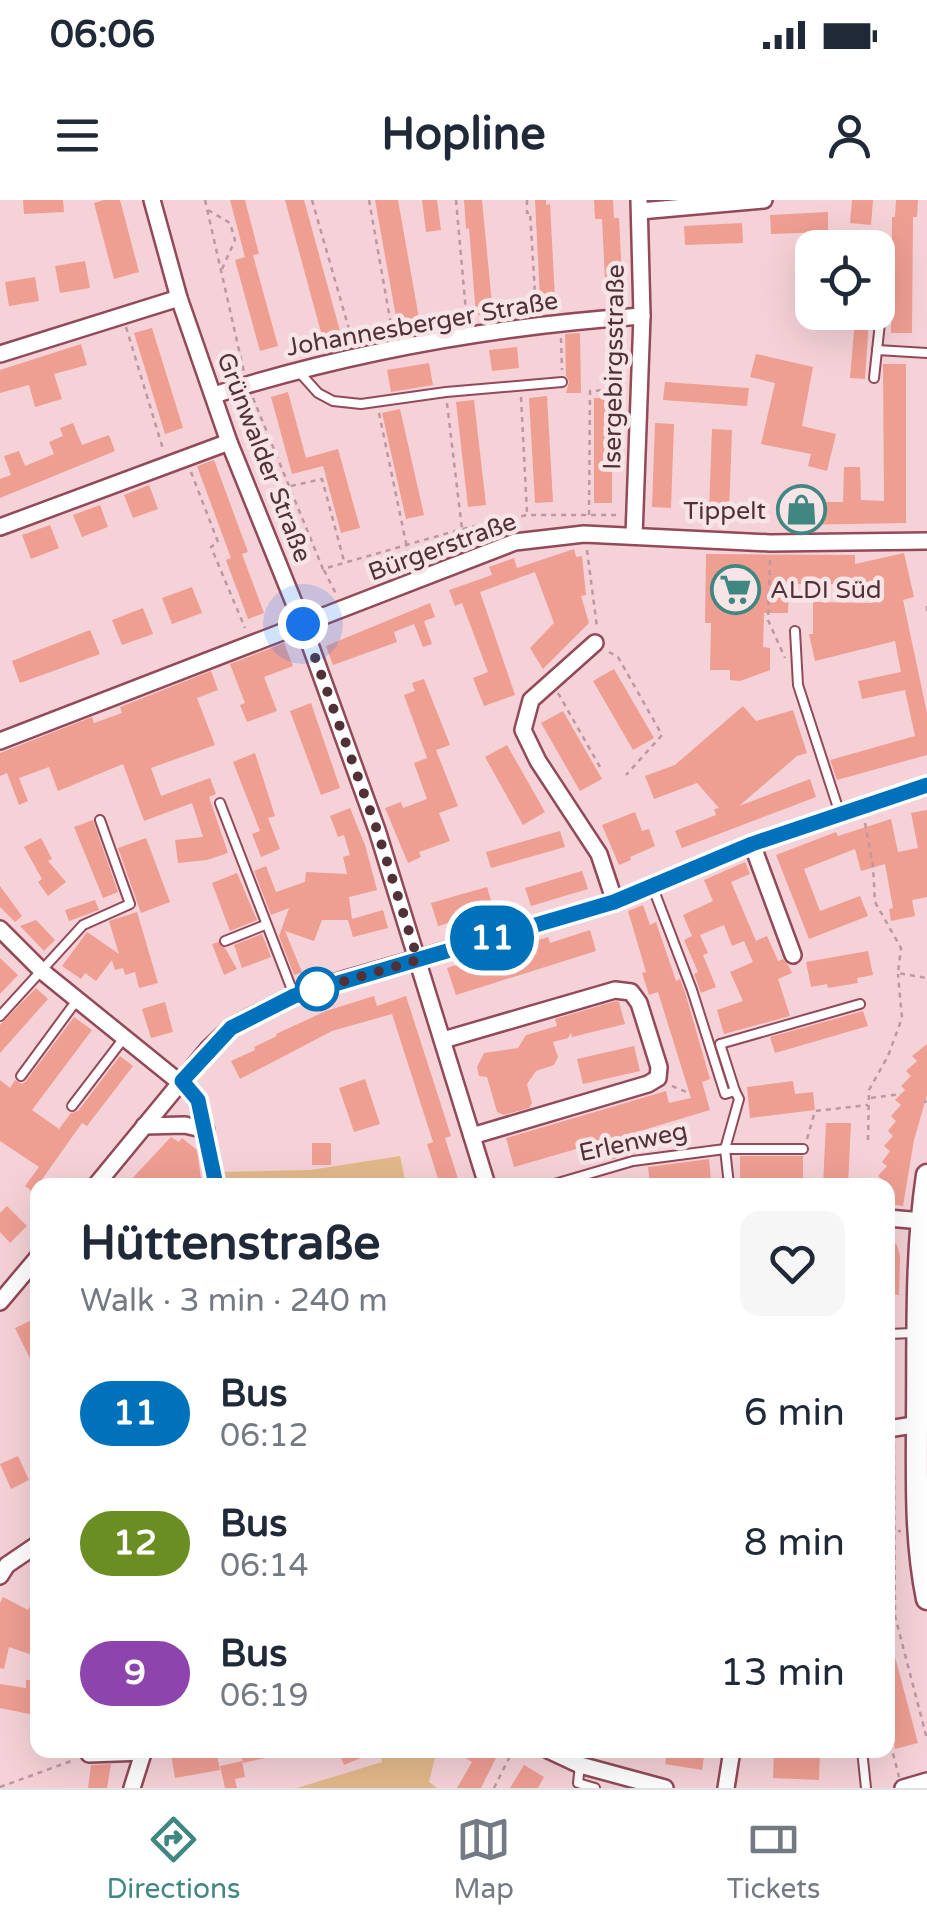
<!DOCTYPE html>
<html lang="en">
<head>
<meta charset="utf-8">
<style>
  body { margin:0; font-family:"Varela Round",sans-serif; background:#f6f6f7; color:#1f2937; height:100vh; display:flex; flex-direction:column; font-size:38px; white-space:nowrap }
  * { box-sizing:border-box; margin:0 }
  p { font-size:32px; color:#747a83 }
  .icon { flex:none; width:55px; height:55px; fill:none; stroke:currentColor; stroke-width:2; stroke-linecap:round; stroke-linejoin:round }
  .map { position:relative; flex:1; overflow:hidden }
  .side { position:absolute; left:30px; top:978px; width:865px; height:580px; display:flex; flex-direction:column; background:#fff; border-radius:20px; box-shadow:0 10px 40px #0002 }
  .side>* { flex:none }
  .badge { padding:0 20px; border-radius:32px; font-size:35px; line-height:65px }
  .tools { position:absolute; left:795px; top:30px; display:grid; gap:20px }
  .tools a { display:grid; place-items:center; width:100px; height:100px; border-radius:20px; background:#fff; box-shadow:0 10px 40px #0002; font-size:50px }
  .you { position:absolute; width:50px; height:50px; margin:-25px; border:8px solid #fff; border-radius:50%; background:#1a73e8; box-shadow:0 0 0 15px #1a73e833 }
  .map>.badge { position:absolute; translate:-50% -50%; box-shadow:0 0 0 5px #fff }
  .round { display:grid; place-items:center; flex:none; width:105px; height:105px; border-radius:20px; background:#f6f6f7 }
  .overview { display:flex; align-items:center; justify-content:space-between; height:170px; padding:0 50px }
  h1 { font-size:48px; font-weight:800; line-height:75px }
  ul { padding:0; list-style:none }
  li { display:flex; align-items:center; gap:30px; height:130px; padding:0 50px }
  li div { flex:1 }
  li b { display:block; font-size:38px }
  li em { font-style:normal }
  li .badge { min-width:110px; font-weight:700; text-align:center }
  .status { display:flex; justify-content:space-between; align-items:center; height:70px; padding:0 50px; background:#fff; direction:ltr }
  .status svg { height:28px; fill:currentColor }
  header { display:flex; justify-content:space-between; align-items:center; height:130px; padding:0 50px; background:#fff; font-size:45px; font-weight:800 }
  .dock { display:flex; justify-content:space-around; align-items:center; height:140px; border-top:2px solid #e0e1e3; background:#fff; font-size:28px; color:#747a83 }
  .dock a { display:grid; justify-items:center; gap:5px }
  .dock .current { color:#408781 }
  .map>svg:first-child { display:block }
  .green { fill:#e3b98b }
  .building { fill:#ef9e92 }
  .lines { fill:none; stroke-linecap:round; stroke-linejoin:round }
  .service-casing { stroke:#924958; stroke-width:12 }
  .minor-casing { stroke:#924958; stroke-width:20 }
  .tertiary-casing { stroke:#924958; stroke-width:25 }
  .path { stroke:#bc999e; stroke-width:2.5; stroke-dasharray:5 5; stroke-linecap:butt }
  .service { stroke:#fff; stroke-width:8 }
  .minor { stroke:#fff; stroke-width:15 }
  .tertiary { stroke:#fff; stroke-width:20 }
  .line-casing { stroke:#fff; stroke-width:22 }
  .line { stroke:#0072bc; stroke-width:15 }
  .walk { stroke:#523136; stroke-width:10; stroke-dasharray:0 18 }
  .stop-dot { fill:#fff; stroke:#0072bc; stroke-width:5 }
  .labels { text-anchor:middle; stroke-width:9; stroke-linejoin:round; paint-order:stroke }
  .street-label { font-size:25px; fill:#523136; stroke:#f6e4e7 }
  .poi-label { font-size:25px; fill:#523136; stroke:#f6e4e7; text-anchor:end }
</style>
</head>
<body>
<div class="status"><b>06:06</b><svg viewBox="0 0 49 12"><path d="M0 12V9h3v3zM5 12V6h3v6zM10 12V3h3v9zM15 12V0h3v12zM26 1h20v11H26zM47 4h2v5h-2z"/></svg></div>
<header><svg class="icon" aria-label="menu" viewBox="0 0 24 24"><path d="M4 6h16M4 12h16M4 18h16"/></svg>Hopline<svg class="icon" aria-label="person" viewBox="0 0 24 24"><circle cx="12" cy="8" r="4"/><path d="M4 21q1-7 8-7t8 7"/></svg></header>
<div class="map">
<svg width="927" height="1588" viewBox="0 0 927 1588">
  <rect width="100%" height="100%" fill="#f5d2d7"/>
  <g class="green">
    <path d="M400 956 406 985H222L220 972 310 970Z"/>
    <path d="M381 1550H423L435 1558 429 1582 437 1588H297L382 1562Z"/>
  </g>
  <g class="building">
    <path d="M23 0H63L64 12 24 14Z"/>
    <path d="M104 0H120L139 72 114 79 94 3Z"/>
    <path d="M230 0H245L259 54 253 55 278 146 260 151 235 60 253 55 245 57Z"/>
    <path d="M285 0H304L343 142 325 147Z"/>
    <path d="M375 0H398L420 124 398 128Z"/>
    <path d="M422 0H437L441 30 426 32Z"/>
    <path d="M464 0H482L493 114 476 115 469 28 466 29Z"/>
    <path d="M535 0H546V5L550 4 555 99H540Z"/>
    <path d="M594 0H613L614 18H619L622 79 605 80 602 19H595Z"/>
    <path d="M852 0H873L871 25 850 23Z"/>
    <path d="M896 0H918L917 17H913L912 133H891L892 17H895Z"/>
    <path d="M828 12V32L771 34 770 15Z"/>
    <path d="M742 23 743 43 685 45 684 26Z"/>
    <path d="M85 61 90 88 60 93 55 66Z"/>
    <path d="M35 77 39 101 9 106 5 82Z"/>
    <path d="M855 119 869 120 865 179 850 178Z"/>
    <path d="M152 128 183 228 165 234 134 133Z"/>
    <path d="M580 133 581 193H566L569 182 566 176 565 134Z"/>
    <path d="M81 144 87 165 54 174 62 199 35 207 29 185 0 193V170Z"/>
    <path d="M517 147 519 168 492 171 489 150Z"/>
    <path d="M756 154 813 167 802 226 836 234 827 271 808 266 811 254 761 244 775 183 750 177Z"/>
    <path d="M429 163 433 185 391 192 387 170Z"/>
    <path d="M883 164H906V323L788 325V302H843L844 267H860L861 300 884 301Z"/>
    <path d="M665 182 749 188 747 206 663 200Z"/>
    <path d="M288 192 306 258 338 249 360 328 341 333 323 266 292 274 271 197Z"/>
    <path d="M547 196 553 302 535 303 529 198Z"/>
    <rect x="594" y="198" width="18" height="105"/>
    <path d="M474 200 486 305 468 307 456 202Z"/>
    <path d="M400 209 424 315 406 319 382 213Z"/>
    <path d="M73 223 82 245 109 235 115 251 0 298V279L11 275 4 256 19 251 25 266 54 254 49 242 63 236 60 228Z"/>
    <path d="M655 223 674 224 671 308 652 307Z"/>
    <path d="M712 229 732 230 729 313 709 312Z"/>
    <path d="M214 260 248 352 242 354 264 413 248 419 226 360 231 358 197 266Z"/>
    <path d="M149 285 158 309 133 318 124 295Z"/>
    <path d="M100 305 108 327 82 337 73 315Z"/>
    <path d="M50 325 59 348 31 359 22 335Z"/>
    <path d="M574 349 576 357 582 356 586 395 581 396 589 423 543 469 530 448 554 423 535 372 480 392 515 495 484 506 473 478 488 472 462 403 455 406 449 390 492 375 489 367 514 358 517 368Z"/>
    <path d="M904 353 914 397 903 400 927 513V555L837 580 830 560 915 536 905 490 862 499 858 481 901 472 895 441 815 461 809 434H813V402L872 403 868 384H789L788 413H764L763 447 770 448V470L740 481 730 480V470H710L711 423H705L706 354 855 355V364Z"/>
    <path d="M192 387 202 413 172 424 162 398Z"/>
    <path d="M430 403 435 417 424 421 432 444 423 447 414 424 394 432 397 442 333 465 326 446Z"/>
    <path d="M143 408 153 434 122 445 112 420Z"/>
    <path d="M90 430 100 454 20 483 12 461Z"/>
    <path d="M284 443 293 466 264 477 277 511 247 522 240 505 245 503 230 464Z"/>
    <path d="M614 469 654 538 633 550 593 481Z"/>
    <path d="M211 471 218 490 197 498 215 545 151 568 161 596 210 578 216 594 209 597 228 653 207 660 178 663 175 640 203 637 192 603 144 621 123 564 58 591 49 567 19 578 28 601 19 605 7 573 0 576V553L92 517 94 523 122 513 120 507Z"/>
    <path d="M424 479 450 545 436 550 458 606 439 613 450 641 419 652 421 657 408 663 385 608 401 602 403 608 427 599 414 563 427 558 404 495 415 491 412 483Z"/>
    <path d="M311 503 340 588 321 595 290 511Z"/>
    <path d="M743 506 756 521 793 510 807 553 797 556 739 606 810 579 816 597 682 648 675 631 716 615 714 609 719 608 697 583 654 599 645 576 675 565Z"/>
    <path d="M563 511 602 579 580 591 541 523Z"/>
    <path d="M507 545 545 612 523 625 485 557Z"/>
    <path d="M255 553 275 616 268 618 280 649 261 657 252 634 260 631 233 562Z"/>
    <path d="M350 608 365 645 377 690 349 697 352 719 383 710 388 728 353 737 348 720H322L314 741 285 731 302 772 294 775 279 736 289 708 271 715 254 671 266 666 276 692 305 682 306 672 347 674 343 657 350 655 344 635 338 637 330 616Z"/>
    <path d="M927 610V697L912 700 915 716 891 721 889 709 893 708 885 664 861 671 855 649 804 669 820 711 860 696 868 716 809 739 776 655 836 632 838 636 891 619 898 652 918 648 911 613Z"/>
    <path d="M635 612 642 631 649 629 655 646 630 657 631 660 619 665 602 625Z"/>
    <path d="M93 620 118 692 103 698 74 627Z"/>
    <path d="M560 631 565 647 491 668 486 652Z"/>
    <path d="M41 638 52 659 48 661 66 682 48 696 38 682 42 679 24 647Z"/>
    <path d="M146 638 170 702 141 713 118 648Z"/>
    <path d="M745 662 750 674 731 682 756 741 767 736 778 761 783 759 788 765 792 773 778 779 790 816 724 834 717 810 743 801 730 772 753 762 744 741 732 746 724 725 700 735 708 753 703 755 716 787 701 793 694 774 698 772 684 740 692 736 683 715 713 701 704 680Z"/>
    <path d="M582 671 588 689 531 706 525 688Z"/>
    <path d="M237 673 257 720 230 731 212 683Z"/>
    <path d="M0 686 22 716 15 722 0 707Z"/>
    <path d="M487 687 494 710 438 726 431 703Z"/>
    <path d="M95 700 99 710 69 721 65 710Z"/>
    <path d="M643 705 650 725 656 722 676 781 680 779 685 792 710 879 702 882 710 910 630 934 636 953 610 960 604 941 514 967 506 938 666 891 669 903 691 898 658 792 649 795 642 773 646 772 628 711Z"/>
    <path d="M137 712 158 783 139 788 135 772 125 775 123 768 115 770 112 760 96 781 85 773 81 779 62 766 87 732 119 754 109 721Z"/>
    <path d="M36 720 55 740 44 751 20 726Z"/>
    <path d="M590 730 596 751 456 795 447 768 548 737 550 743Z"/>
    <path d="M262 734 271 757 242 768 234 745Z"/>
    <path d="M218 742 225 748 237 769 224 775 212 744Z"/>
    <path d="M868 751 873 775 857 778 858 783 828 788 827 784 811 787 806 762Z"/>
    <path d="M0 758 18 775 0 794Z"/>
    <path d="M36 788 48 799 0 853V825Z"/>
    <path d="M374 796 377 806 406 796 451 936 445 938 460 985H440L427 944 433 942 392 814 332 831 240 879 231 861 255 850 254 847 277 836 276 834 326 811Z"/>
    <path d="M616 801 619 802 625 824 572 837 571 833 568 838 553 842 558 857 554 865 536 871 527 884 532 903 529 908 504 915 497 912 487 877 479 876 477 867 484 853 518 848 526 835 557 826 555 819Z"/>
    <path d="M165 802 173 832 151 838 142 809Z"/>
    <path d="M863 811 868 826 775 853 770 837Z"/>
    <path d="M74 817 92 830 32 910 59 929 71 913 78 911 120 856 133 866 87 926 82 923 38 985V996L25 986 39 967 0 941V880L10 888 15 880 22 884 26 881Z"/>
    <path d="M927 844V895L914 940 903 1006 888 1004V984L878 976 887 966 882 962 890 951 884 946 893 936 888 931 896 921 891 916 901 905 895 900 905 890 901 886 911 876 906 871 917 861 912 856Z"/>
    <path d="M634 846 640 871 583 884 577 859Z"/>
    <path d="M365 879 380 924 354 932 339 888Z"/>
    <path d="M793 881 795 894 813 892 815 910 750 918 747 887Z"/>
    <path d="M826 923H851L848 985H823Z"/>
    <path d="M171 937 179 942 182 938 197 950 202 985H126Z"/>
    <rect x="312" y="943" width="19" height="22"/>
    <path d="M740 956H803V979L740 978Z"/>
    <path d="M709 959 711 981 650 985 648 967Z"/>
    <path d="M7 1006 27 1026 10 1043 0 1032V1013Z"/>
    <path d="M888 1036 897 1045 900 1056 899 1095 888 1094Z"/>
    <path d="M34 1119 38 1126V1175L15 1128Z"/>
    <path d="M18 1256 29 1280 11 1289 0 1264Z"/>
    <path d="M38 1391V1423L30 1438 38 1440V1457L9 1447 4 1469 0 1468V1403L3 1397 28 1410Z"/>
    <path d="M888 1442H891L918 1543 895 1549 888 1520Z"/>
    <path d="M26 1480H38L34 1515 0 1508V1484L26 1488Z"/>
    <path d="M194 1550H216L220 1570 175 1578 171 1554Z"/>
    <path d="M240 1550H282L283 1554 243 1563Z"/>
    <path d="M338 1550H380L344 1565Z"/>
    <path d="M453 1550H482L496 1558 481 1588H457L472 1562Z"/>
    <path d="M668 1550H705L702 1570 665 1564Z"/>
    <path d="M774 1550H820L819 1580 773 1578Z"/>
    <path d="M242 1561 245 1577 235 1579 237 1588H225L220 1566Z"/>
    <path d="M111 1564 107 1588H88L91 1565Z"/>
    <path d="M524 1565 544 1577 538 1588H510Z"/>
  </g>
  <g class="lines">
    <defs>
      <g id="service">
        <path d="M877 150 927 153"/>
        <path d="M300 173 318 193 333 201 361 204 446 192 562 182"/>
        <path d="M874 178 880 123"/>
        <path d="M795 431 798 485 840 614"/>
        <path d="M220 603 294 795"/>
        <path d="M653 688 692 790 725 894 735 891 739 899 725 949 729 985"/>
        <path d="M225 741 265 725"/>
        <path d="M0 816 83 725 130 704 100 620"/>
        <path d="M21 876 77 800"/>
        <path d="M735 891 720 844 860 804"/>
        <path d="M72 906 124 838"/>
        <path d="M551 985 633 961 725 949H803"/>
        <path d="M888 1134 913 1133"/>
        <path d="M862 1550 866 1588"/>
        <path d="M580 1565 578 1583 595 1588"/>
      </g>
      <g id="minor">
        <path d="M152 0 179 98 229 242 303 425 377 630 487 985"/>
        <path d="M640 11 764 0"/>
        <path d="M0 154 179 98"/>
        <path d="M214 195C353 151 496 126 642 116"/>
        <path d="M0 327 229 242"/>
        <path d="M634 336 642 116 639 0"/>
        <path d="M595 443 531 500 523 530 538 561 599 654 615 702"/>
        <path d="M0 541 515 342 584 334 770 343 927 341"/>
        <path d="M752 644 793 755"/>
        <path d="M0 729 43 772 189 890 197 900 216 985"/>
        <path d="M443 840 615 790 631 792 639 803 659 867 658 878 648 884 472 936"/>
        <path d="M144 926 185 925 206 930"/>
        <path d="M96 985 208 849 231 827 254 815 294 796 349 778 615 702 752 644 927 585"/>
        <path d="M888 1018 922 1021"/>
        <path d="M0 1102 38 1057"/>
        <path d="M888 1229 927 1223"/>
        <path d="M0 1376 7 1365 38 1344"/>
        <path d="M89 1550V1554L144 1552"/>
        <path d="M548 1550 580 1565 665 1588"/>
        <path d="M132 1588 144 1550"/>
        <path d="M726 1588 732 1550"/>
        <path d="M903 1588 927 1581"/>
      </g>
      <path id="tertiary" d="M927 975C915 1056 918 1139 917 1222 917 1282 915 1340 927 1399"/>
    </defs>
    <use href="#service" class="service-casing"/>
    <use href="#minor" class="minor-casing"/>
    <use href="#tertiary" class="tertiary-casing"/>
    <g class="path">
      <path d="M205 0 244 172"/>
      <path d="M312 0 353 143"/>
      <path d="M369 0 393 136"/>
      <path d="M456 0 467 123"/>
      <path d="M527 0V13L530 12 536 110"/>
      <path d="M208 10 230 23 235 40 222 69"/>
      <path d="M126 127 163 249"/>
      <path d="M561 138 562 170"/>
      <path d="M521 197 527 313"/>
      <path d="M253 198 323 369 462 329 527 315H618"/>
      <path d="M447 203 462 329"/>
      <path d="M379 213 411 367"/>
      <path d="M191 272 218 342 211 347 245 428"/>
      <path d="M291 286 322 279 344 361"/>
      <path d="M589 315 590 191 623 189"/>
      <path d="M587 350 597 427"/>
      <path d="M770 360 768 420 785 458"/>
      <path d="M324 370 336 394"/>
      <path d="M927 406V414"/>
      <path d="M609 452 618 457 662 535 626 575"/>
      <path d="M558 493 600 567"/>
      <path d="M865 623 873 666 875 702 901 748 898 773 927 778"/>
      <path d="M672 886 689 893"/>
      <path d="M871 898 901 894"/>
      <path d="M924 901 927 902"/>
      <path d="M807 939 815 911 868 905"/>
      <path d="M868 940 869 890 888 856 902 818 898 774"/>
      <path d="M894 1245 895 1416 927 1539"/>
      <path d="M888 1332 901 1331"/>
      <path d="M888 1534 899 1577"/>
      <path d="M0 1587 74 1560"/>
      <path d="M494 1588 513 1550"/>
    </g>
    <use href="#service" class="service"/>
    <use href="#minor" class="minor"/>
    <use href="#tertiary" class="tertiary"/>
  </g>
  <g class="lines">
    <defs>
      <path id="line" d="M216 985 198 900 182 881 231 828 294 796 614 702 752 644 927 585"/>
    </defs>
    <use href="#line" class="line-casing"/>
    <use href="#line" class="line"/>
    <path class="walk" d="M303 424 377 630 418 760 317 789"/>
  </g>
  <defs>
    <symbol id="shop-ring" viewBox="-11 -11 22 22"><circle r="9.5" fill="#f6e4e7" stroke="#408781" stroke-width="1.5"/><path d="M-5-2.5h2.3a2.7 3.5 0 0 1 5.4 0H5L5.5 6h-11ZM-1.5-2.5h3a1.5 2.3 0 0 0-3 0Z" fill="#408781"/></symbol>
    <symbol id="supermarket-ring" viewBox="-11 -11 22 22"><circle r="9.5" fill="#f6e4e7" stroke="#408781" stroke-width="1.5"/><path d="M-6-5.5h2.5l.6 2H6L4.5 2H-2.5L-4.4-4H-6ZM-1.5 3.2a1.3 1.3 0 1 0 .1 0ZM3 3.2a1.3 1.3 0 1 0 .1 0Z" fill="#408781"/></symbol>
  </defs>
  <g fill-rule="evenodd">
    <use href="#shop-ring" x="774" y="282" width="55" height="55"/>
    <use href="#supermarket-ring" x="708" y="362" width="55" height="55"/>
  </g>
  <circle class="stop-dot" cx="317" cy="789" r="20"/>
  <g class="labels">
    <g class="street-label">
      <text transform="translate(422 123) rotate(-10)" y="9">Johannesberger Straße</text>
      <text transform="translate(613 167) rotate(-89)" y="9">Isergebirgsstraße</text>
      <text transform="translate(265 257) rotate(69)" y="9">Grünwalder Straße</text>
      <text transform="translate(442 346) rotate(-20)" y="9">Bürgerstraße</text>
      <text transform="translate(633 941) rotate(-12)" y="9">Erlenweg</text>
    </g>
    <g class="poi-label">
      <text x="766" y="319">Tippelt</text>
      <text x="770" y="398" text-anchor="start">ALDI Süd</text>
    </g>
  </g>
</svg>
<div class="tools">
<a><svg class="icon" aria-label="locate" viewBox="0 0 24 24"><circle cx="12" cy="12" r="6"/><path d="M12 2v4M12 18v4M2 12h4M18 12h4"/></svg></a>
</div>
<div class="you" style="left:303px;top:424px"></div>
<b class="badge" style="left:492px;top:738px;background:#0072bc;color:#fff">11</b>
<section class="side">
<div class="overview"><div><h1>Hüttenstraße</h1><p>Walk · 3 min · 240 m</p></div><a class="round"><svg class="icon" aria-label="heart" viewBox="0 0 24 24"><path d="M12 20l-8-8c-3-5 5-10 8-4 3-6 11-1 8 4z"/></svg></a></div>
<ul>
<li><span class="badge" style="background:#0072bc;color:#fff">11</span><div><b>Bus</b><p>06:12</p></div><em>6 min</em></li>
<li><span class="badge" style="background:#6b8e23;color:#fff">12</span><div><b>Bus</b><p>06:14</p></div><em>8 min</em></li>
<li><span class="badge" style="background:#8e44ad;color:#fff">9</span><div><b>Bus</b><p>06:19</p></div><em>13 min</em></li>
</ul>
</section>
</div>
<nav class="dock">
<a class="current"><svg class="icon" aria-label="directions" viewBox="0 0 24 24"><path d="M12 3l9 9-9 9-9-9zM9 14v-3h6M13 9l2 2-2 2"/></svg>Directions</a>
<a><svg class="icon" aria-label="map" viewBox="0 0 24 24"><path d="M3 6l6-2 6 2 6-2v14l-6 2-6-2-6 2zM9 4v14M15 6v14"/></svg>Map</a>
<a><svg class="icon" aria-label="tickets" viewBox="0 0 24 24"><path d="M3 7h18v10H3zM15 7v10"/></svg>Tickets</a>
</nav>
</body>
</html>
